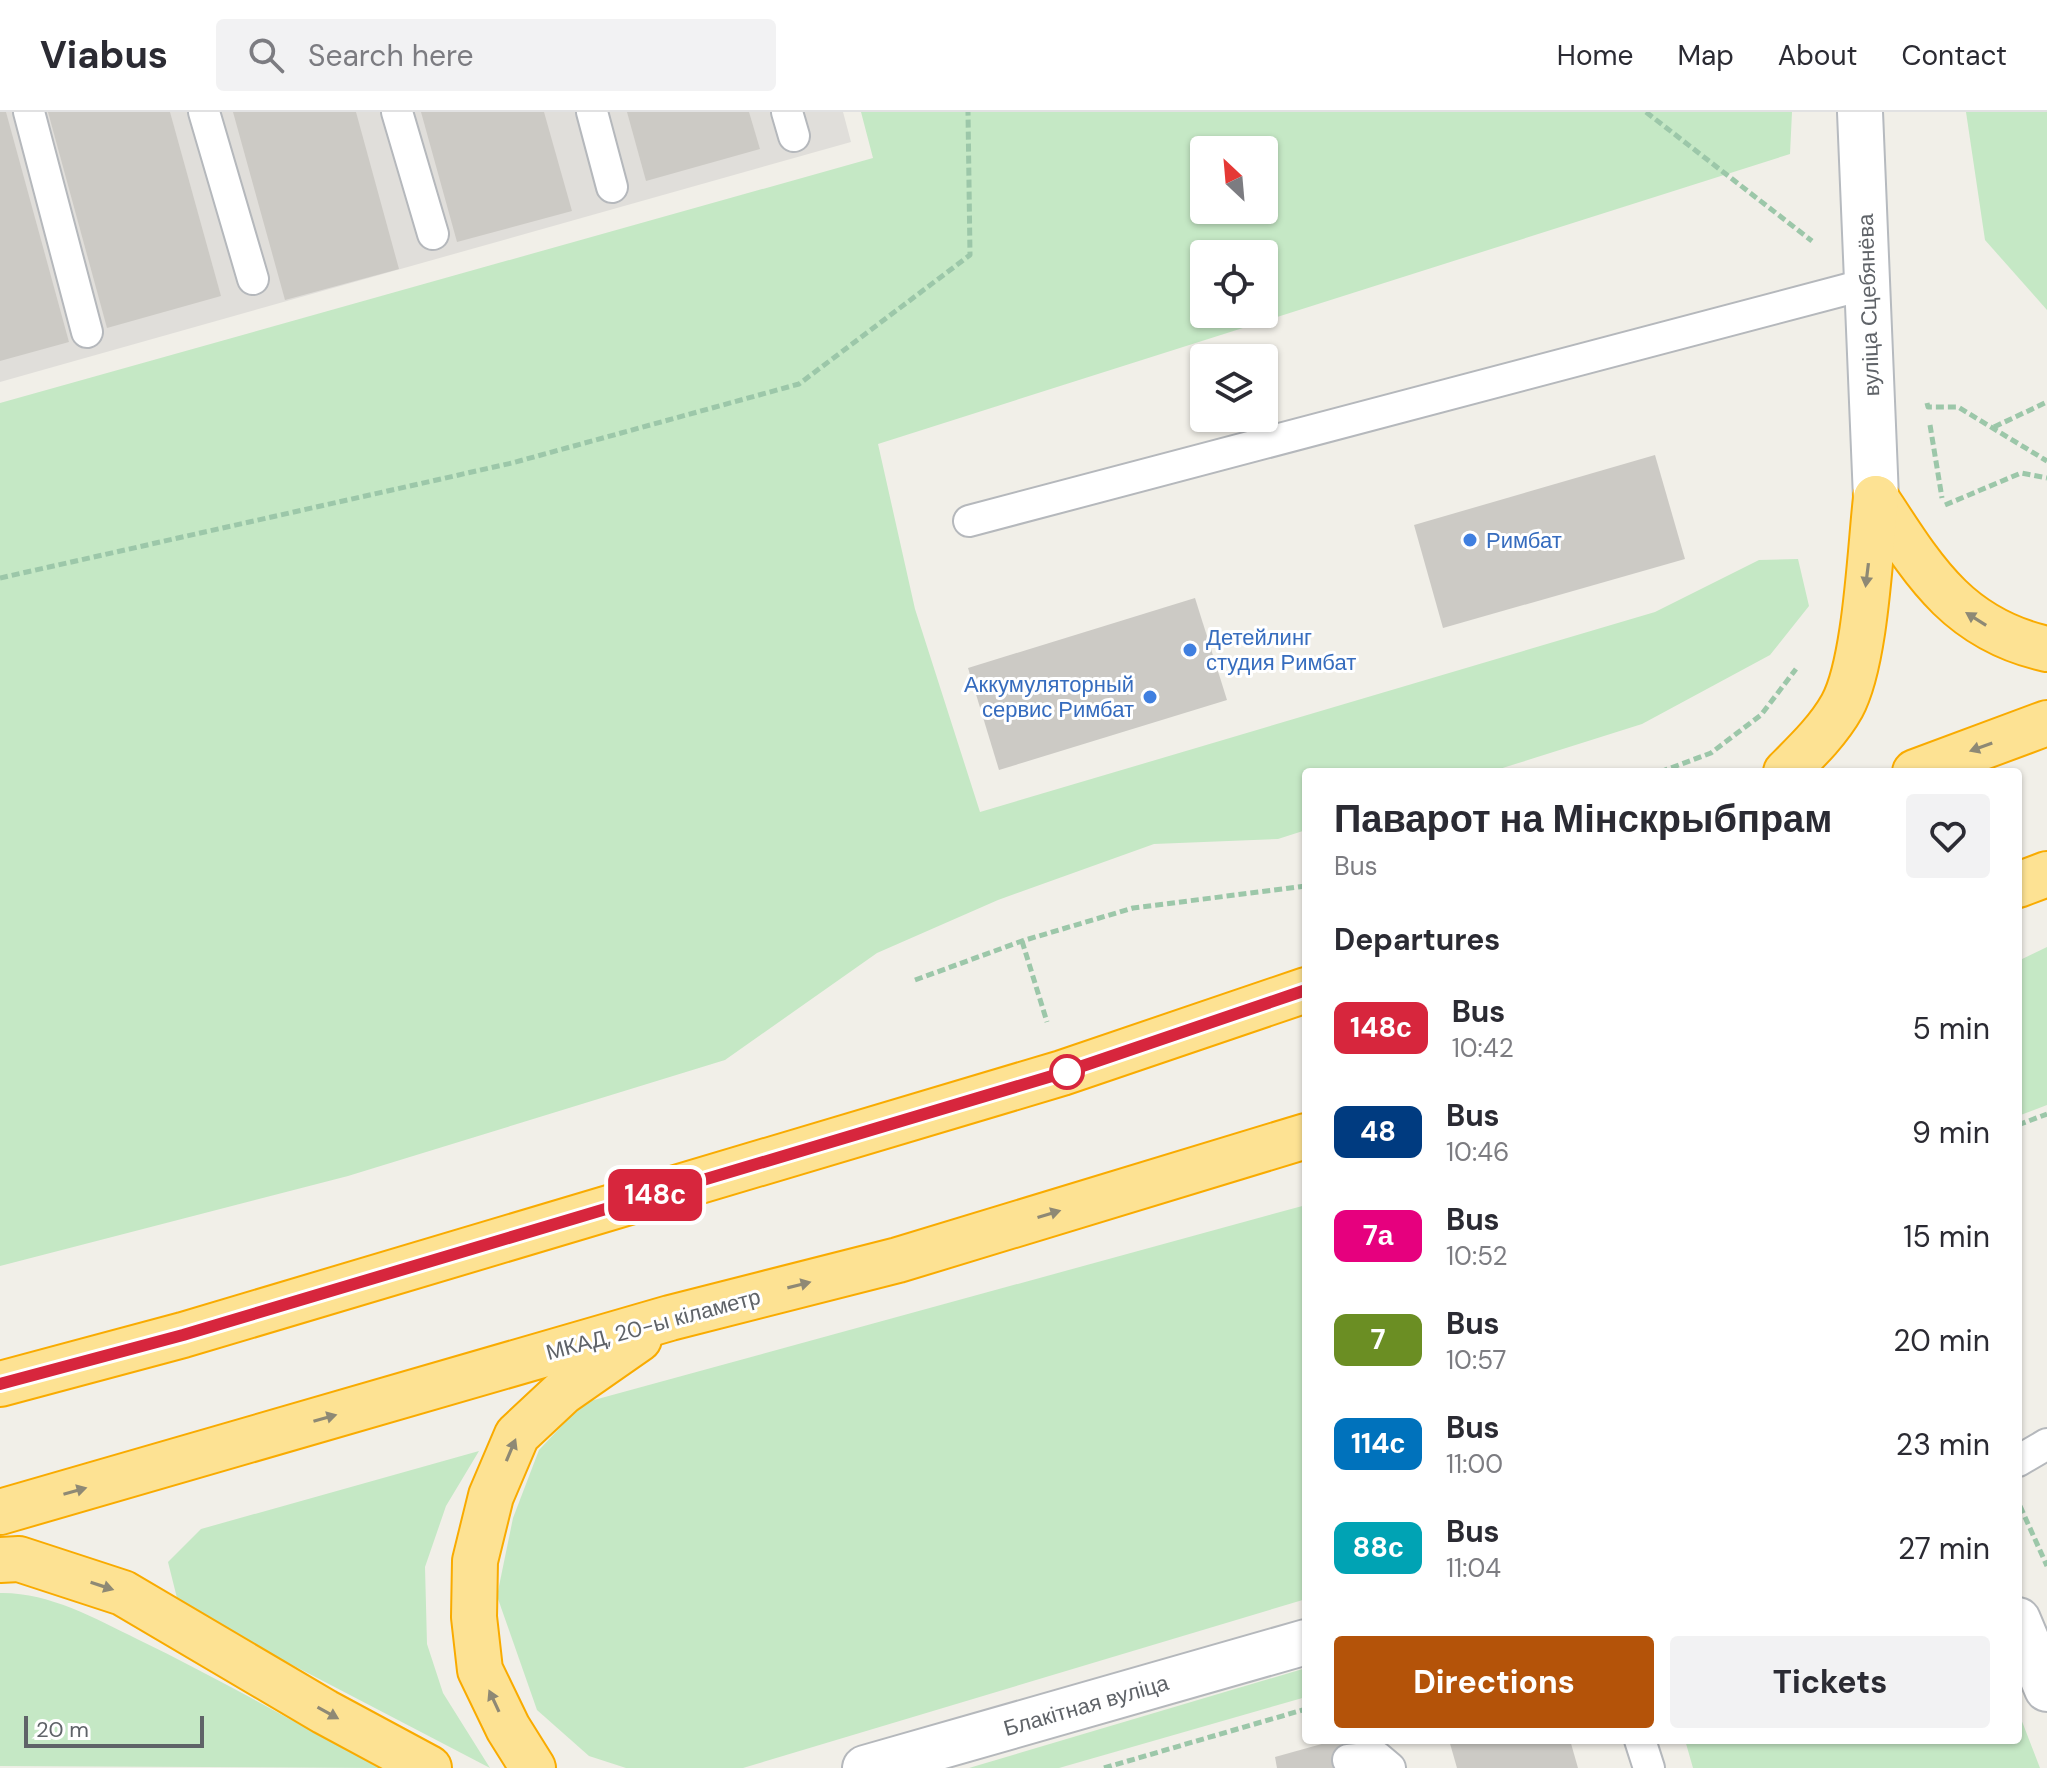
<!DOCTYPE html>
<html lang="en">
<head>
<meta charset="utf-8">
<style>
  body { margin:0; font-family:"DM Sans",sans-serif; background:#f2f2f3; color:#2b2b33; height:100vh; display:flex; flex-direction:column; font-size:30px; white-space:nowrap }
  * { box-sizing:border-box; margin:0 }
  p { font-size:26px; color:#7c7c81 }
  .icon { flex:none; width:44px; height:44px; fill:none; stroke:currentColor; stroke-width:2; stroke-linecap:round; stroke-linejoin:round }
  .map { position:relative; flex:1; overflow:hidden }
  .sheet { position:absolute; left:1302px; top:656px; width:720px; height:976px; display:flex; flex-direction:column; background:#fff; border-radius:8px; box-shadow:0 2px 6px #0004 }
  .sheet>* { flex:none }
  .badge { padding:0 16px; border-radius:12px; font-size:28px; line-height:52px }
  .needle { width:52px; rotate:334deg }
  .fabs { position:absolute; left:1190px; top:24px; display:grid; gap:16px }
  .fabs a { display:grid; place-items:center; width:88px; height:88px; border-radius:8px; background:#fff; box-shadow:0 2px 6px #0004; font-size:40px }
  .scale { position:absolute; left:24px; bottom:20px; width:180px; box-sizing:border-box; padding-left:8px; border:4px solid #5f6368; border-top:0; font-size:22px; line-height:28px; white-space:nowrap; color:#5f6368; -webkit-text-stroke:6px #fff; paint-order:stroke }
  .map>.badge { position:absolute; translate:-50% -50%; box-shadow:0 0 0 4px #fff }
  h2 { padding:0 32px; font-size:30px; line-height:72px }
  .round { display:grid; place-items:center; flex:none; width:84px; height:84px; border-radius:8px; background:#f2f2f3 }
  .head { display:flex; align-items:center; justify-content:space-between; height:136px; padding:0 32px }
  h1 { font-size:38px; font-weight:700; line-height:60px }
  .primary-button { display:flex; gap:16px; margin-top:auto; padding:16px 32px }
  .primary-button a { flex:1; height:92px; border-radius:8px; background:#b45309; color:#fff; font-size:32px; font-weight:700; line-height:92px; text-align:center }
  .primary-button a+a { background:#f2f2f3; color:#2b2b33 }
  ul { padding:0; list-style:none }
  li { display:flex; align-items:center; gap:24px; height:104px; padding:0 32px }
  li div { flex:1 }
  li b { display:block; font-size:30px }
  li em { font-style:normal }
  li .badge { min-width:88px; font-weight:700; text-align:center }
  header { display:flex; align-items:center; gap:48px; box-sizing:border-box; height:112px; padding:0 40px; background:#fff; border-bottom:2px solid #e1e1e2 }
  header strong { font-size:38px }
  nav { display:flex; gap:44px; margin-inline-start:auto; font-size:28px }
  .search { width:560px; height:72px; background:#f2f2f3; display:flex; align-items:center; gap:20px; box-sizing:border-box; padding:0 28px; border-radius:8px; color:#7c7c81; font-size:30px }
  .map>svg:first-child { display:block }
  .industrial { fill:#e0deda }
  .green { fill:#c5e8c5; fill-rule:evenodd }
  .building { fill:#cccac5 }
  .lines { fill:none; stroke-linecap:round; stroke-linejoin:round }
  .lane-casing { stroke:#b5b8bc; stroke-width:34 }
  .street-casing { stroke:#b5b8bc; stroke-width:48 }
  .secondary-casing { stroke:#b6babf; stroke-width:48 }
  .highway-casing { stroke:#f9ab00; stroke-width:48 }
  .path { stroke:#9cc7a9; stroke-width:5; stroke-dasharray:8 4; stroke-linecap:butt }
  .lane { stroke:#fff; stroke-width:30 }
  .street { stroke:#fff; stroke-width:44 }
  .secondary { stroke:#fff; stroke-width:44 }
  .highway { stroke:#fde293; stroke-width:44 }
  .oneway { fill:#8e8975 }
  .line-casing { stroke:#fff; stroke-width:18 }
  .line { stroke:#d7263d; stroke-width:12 }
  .shop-dot { fill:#3f7fe0; stroke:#fff; stroke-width:3 }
  .stop-dot { fill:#fff; stroke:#d7263d; stroke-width:4 }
  .labels { text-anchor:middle; stroke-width:6; stroke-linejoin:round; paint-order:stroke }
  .street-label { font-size:22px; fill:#5f6368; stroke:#fff }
  .shop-label { font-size:22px; fill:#366cbe; stroke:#fff; text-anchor:start }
</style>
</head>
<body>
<header>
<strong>Viabus</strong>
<div class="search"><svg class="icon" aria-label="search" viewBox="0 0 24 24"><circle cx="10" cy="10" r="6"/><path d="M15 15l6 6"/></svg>Search here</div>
<nav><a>Home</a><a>Map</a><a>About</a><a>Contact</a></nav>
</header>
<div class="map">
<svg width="2047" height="1656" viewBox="0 0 2047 1656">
  <rect width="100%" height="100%" fill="#f1efe8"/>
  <path class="industrial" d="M0 0H843L851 30 0 270Z"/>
  <g class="green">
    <path d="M861 0H1792L1790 42 878 332 915 497 980 700 1655 500 1759 448 1798 447 1809 494 1770 543 1642 612 1490 660H1306V718L1278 727 1154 732 998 788 877 841 725 948 348 1064 0 1154V291L873 46ZM1204 38H1264V98H1204ZM1204 142H1264V202H1204Z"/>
    <path d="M1966 0H2047V198L1985 128Z"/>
    <path d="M2047 835V993L2018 1004V849Z"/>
    <path d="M1306 1093V1487L743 1656H626L589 1644 537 1598 497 1484 513 1406 539 1338 583 1291Z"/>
    <path d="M479 1339 446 1394 425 1455 427 1532 443 1581 490 1656 179 1494 168 1450 201 1417Z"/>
    <path d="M0 1481C48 1480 95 1506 137 1527 220 1567 299 1613 380 1656L0 1654Z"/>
    <path d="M1306 1556V1585L1059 1656H969Z"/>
    <path d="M2018 1599 2040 1656H1693L1685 1628H2018Z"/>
  </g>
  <g class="building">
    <path d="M0 0H6L69 230 0 249Z"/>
    <path d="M48 0H170L221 184 107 216Z"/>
    <path d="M233 0H356L399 157 285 188Z"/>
    <path d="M421 0H544L572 99 457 130Z"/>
    <path d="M627 0H749L760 37 646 69Z"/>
    <path d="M1655 343 1685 447 1443 516 1414 413Z"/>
    <path d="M1195 486 1227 588 999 658 968 556Z"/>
    <path d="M1336 1628H1343L1350 1656H1277L1275 1645Z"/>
    <path d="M1449 1628H1570L1578 1656H1457Z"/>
  </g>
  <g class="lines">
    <defs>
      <g id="lane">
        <path d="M29 0 87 220"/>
        <path d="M204 0 253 167"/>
        <path d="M397 0 433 122"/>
        <path d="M592 0 612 75"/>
        <path d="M787 0 794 24"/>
        <path d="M969 409 1867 172"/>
        <path d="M2018 1349 2047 1332"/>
        <path d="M1640 1628 1649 1656"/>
        <path d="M1348 1648 1377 1645 1390 1656"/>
      </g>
      <g id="street">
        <path d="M2018 1508 2047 1577"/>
        <path d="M865 1656 1306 1530"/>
      </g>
      <path id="secondary" d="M1860 0 1876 386"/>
      <g id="highway">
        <path d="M1876 386C1923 458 1957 517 2047 537"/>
        <path d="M1786 660C1806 640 1828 619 1842 594 1866 550 1870 438 1876 386"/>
        <path d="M1915 660 2047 611"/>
        <path d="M2018 773 2047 762"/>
        <path d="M0 1272 183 1223 1062 961 1306 878"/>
        <path d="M0 1400 670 1206 898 1148 1306 1024"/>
        <path d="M0 1448 19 1447 123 1481 325 1600 429 1656"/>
        <path d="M533 1656 508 1616 480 1558 474 1505 475 1449 491 1384 517 1323 563 1280 639 1227"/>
      </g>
    </defs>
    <use href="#lane" class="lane-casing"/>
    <use href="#street" class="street-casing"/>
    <use href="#secondary" class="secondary-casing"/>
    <use href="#highway" class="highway-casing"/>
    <g class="path">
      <path d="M1646 0 1812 129"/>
      <path d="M1927 291 1928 295H1958L2047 349"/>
      <path d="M1930 313 1942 386"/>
      <path d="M1994 315 2047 290"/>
      <path d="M1945 393 2021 361 2047 366"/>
      <path d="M0 466 512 351 799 272 970 143 968 0"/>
      <path d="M1660 660 1711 641 1761 603 1796 557"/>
      <path d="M1022 829 1047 910"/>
      <path d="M915 868 1022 829 1133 796 1306 774"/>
      <path d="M2018 1013 2047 1002"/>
      <path d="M2020 1394 2047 1454"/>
      <path d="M1104 1656 1306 1597"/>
    </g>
    <use href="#lane" class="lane"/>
    <use href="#street" class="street"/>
    <use href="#secondary" class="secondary"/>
    <use href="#highway" class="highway"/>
  </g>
  <defs><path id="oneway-solid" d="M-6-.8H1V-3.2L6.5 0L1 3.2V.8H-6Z" transform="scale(2)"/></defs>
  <g class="oneway">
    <use href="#oneway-solid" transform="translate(1867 463) rotate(97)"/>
    <use href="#oneway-solid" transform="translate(1976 507) rotate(-148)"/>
    <use href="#oneway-solid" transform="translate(1981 635) rotate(160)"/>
    <use href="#oneway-solid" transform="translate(1049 1102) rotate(-17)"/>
    <use href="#oneway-solid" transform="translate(799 1173) rotate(-14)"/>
    <use href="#oneway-solid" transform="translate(325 1306) rotate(-16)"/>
    <use href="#oneway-solid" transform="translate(511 1338) rotate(-67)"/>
    <use href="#oneway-solid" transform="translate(75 1379) rotate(-16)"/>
    <use href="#oneway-solid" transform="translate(102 1474) rotate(18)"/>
    <use href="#oneway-solid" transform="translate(494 1589) rotate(-115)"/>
    <use href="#oneway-solid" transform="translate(328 1601) rotate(29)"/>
  </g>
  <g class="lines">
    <defs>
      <path id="line" d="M0 1272 183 1223 1062 961 1306 878"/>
    </defs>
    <use href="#line" class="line-casing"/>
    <use href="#line" class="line"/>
  </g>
  <g class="shop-dot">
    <circle cx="1470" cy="428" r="8"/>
    <circle cx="1190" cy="538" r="8"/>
    <circle cx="1150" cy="585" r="8"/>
  </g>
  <circle class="stop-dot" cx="1067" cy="960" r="16"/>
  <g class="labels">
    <g class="street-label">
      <text transform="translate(1868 193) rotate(-92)" y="8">вуліца Сцебянёва</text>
      <text transform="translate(653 1212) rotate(-15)" y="8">МКАД, 20-ы кіламетр</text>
      <text transform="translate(1086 1593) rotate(-16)" y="8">Блакітная вуліца</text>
    </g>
    <g class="shop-label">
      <text x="1486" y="436">Римбат</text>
      <text x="1206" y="533">Детейлинг<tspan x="1206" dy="25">студия Римбат</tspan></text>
      <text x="1134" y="580" text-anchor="end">Аккумуляторный<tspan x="1134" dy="25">сервис Римбат</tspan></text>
    </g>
  </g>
</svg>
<div class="fabs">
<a><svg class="needle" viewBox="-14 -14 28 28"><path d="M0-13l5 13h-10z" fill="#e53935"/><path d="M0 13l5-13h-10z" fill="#7c7c81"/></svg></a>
<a><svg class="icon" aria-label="locate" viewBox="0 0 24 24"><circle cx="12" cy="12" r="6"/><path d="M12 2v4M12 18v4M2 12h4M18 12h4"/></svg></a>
<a><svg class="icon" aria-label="layers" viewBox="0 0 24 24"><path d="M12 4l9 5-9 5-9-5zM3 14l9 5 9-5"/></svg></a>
</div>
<div class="scale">20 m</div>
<b class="badge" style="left:655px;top:1083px;background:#d7263d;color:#fff">148с</b>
<section class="sheet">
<div class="head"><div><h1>Паварот на Мінскрыбпрам</h1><p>Bus</p></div><a class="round"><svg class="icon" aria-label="heart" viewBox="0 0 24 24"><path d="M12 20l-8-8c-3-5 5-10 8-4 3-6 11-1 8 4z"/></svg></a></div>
<h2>Departures</h2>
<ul>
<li><span class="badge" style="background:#d7263d;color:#fff">148с</span><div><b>Bus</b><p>10:42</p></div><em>5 min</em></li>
<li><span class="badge" style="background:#003b80;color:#fff">48</span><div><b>Bus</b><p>10:46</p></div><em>9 min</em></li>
<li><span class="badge" style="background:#e6007e;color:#fff">7а</span><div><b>Bus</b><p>10:52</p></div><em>15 min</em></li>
<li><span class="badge" style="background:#6b8e23;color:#fff">7</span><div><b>Bus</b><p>10:57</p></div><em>20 min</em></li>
<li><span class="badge" style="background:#0072bc;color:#fff">114с</span><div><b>Bus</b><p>11:00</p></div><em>23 min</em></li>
<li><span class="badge" style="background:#00a3b4;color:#fff">88с</span><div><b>Bus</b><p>11:04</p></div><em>27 min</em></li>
</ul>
<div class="primary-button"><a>Directions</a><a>Tickets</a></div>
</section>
</div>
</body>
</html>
